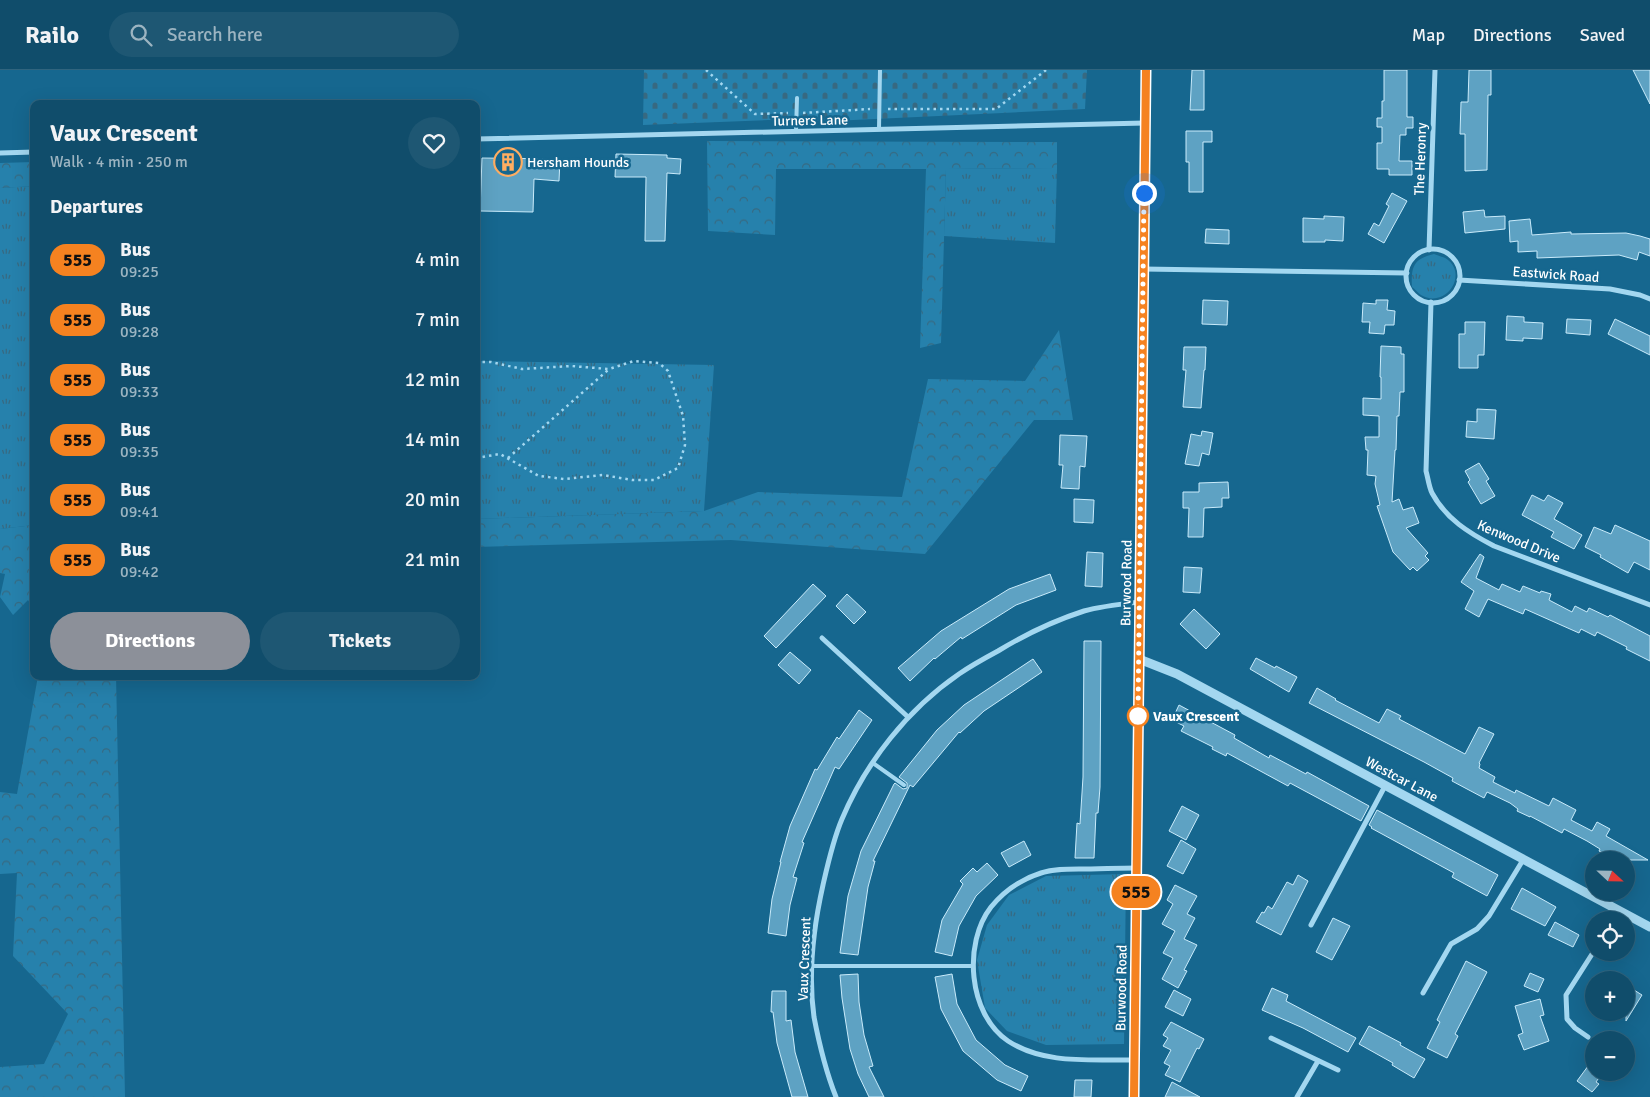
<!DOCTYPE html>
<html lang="en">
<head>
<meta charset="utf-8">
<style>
  body { margin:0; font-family:Signika,sans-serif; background:#1e5773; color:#f1f3f6; height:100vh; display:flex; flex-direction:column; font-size:19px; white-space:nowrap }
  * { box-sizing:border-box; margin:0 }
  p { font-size:16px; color:#9cb4c1 }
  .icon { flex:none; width:28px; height:28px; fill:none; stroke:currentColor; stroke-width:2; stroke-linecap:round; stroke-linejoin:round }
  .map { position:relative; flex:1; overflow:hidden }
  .sheet { position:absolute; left:30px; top:30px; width:450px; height:580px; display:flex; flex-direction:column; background:#104d6b; border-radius:10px; box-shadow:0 5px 20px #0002,0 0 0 1px #30647e }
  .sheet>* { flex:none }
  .badge { padding:0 10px; border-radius:16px; font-size:18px; line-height:32px }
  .needle { width:32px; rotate:112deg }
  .fabs { position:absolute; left:1585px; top:781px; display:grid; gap:10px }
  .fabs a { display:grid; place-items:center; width:50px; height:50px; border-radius:50%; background:#104d6b; box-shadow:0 5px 20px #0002,0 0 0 1px #30647e; font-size:25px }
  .you { position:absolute; width:25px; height:25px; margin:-12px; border:4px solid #fff; border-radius:50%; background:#1a73e8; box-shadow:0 0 0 8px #1a73e833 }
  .map>.badge { position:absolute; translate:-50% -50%; box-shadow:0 0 0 2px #fff }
  h2 { padding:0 20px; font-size:19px; line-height:45px }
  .round { display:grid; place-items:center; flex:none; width:52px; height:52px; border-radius:26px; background:#1e5773 }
  .overview { display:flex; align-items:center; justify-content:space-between; height:85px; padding:0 20px }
  h1 { font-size:24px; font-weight:700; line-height:38px }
  .cta { display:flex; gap:10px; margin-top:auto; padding:10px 20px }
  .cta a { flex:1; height:58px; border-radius:30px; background:#8c9099; color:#fff; font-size:20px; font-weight:700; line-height:58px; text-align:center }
  .cta a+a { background:#1e5773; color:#f1f3f6 }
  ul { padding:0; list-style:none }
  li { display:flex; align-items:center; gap:15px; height:60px; padding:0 20px }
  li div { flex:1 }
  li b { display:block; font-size:19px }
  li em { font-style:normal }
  li .badge { min-width:55px; font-weight:700; text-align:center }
  header { display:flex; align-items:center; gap:30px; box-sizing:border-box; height:70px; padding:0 25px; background:#104d6b; border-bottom:1px solid #30647e }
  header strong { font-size:24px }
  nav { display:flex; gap:28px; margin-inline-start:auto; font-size:18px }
  .search { width:350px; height:45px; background:#1e5773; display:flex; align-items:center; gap:12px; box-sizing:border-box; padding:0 18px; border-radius:28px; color:#9cb4c1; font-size:19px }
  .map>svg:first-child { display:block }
  .grass { fill:url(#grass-tufts) }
  .forest { fill:url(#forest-crowns) }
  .cemetery { fill:url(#cemetery-stones) }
  .building { fill:#5ea2c3; stroke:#c9ebfb }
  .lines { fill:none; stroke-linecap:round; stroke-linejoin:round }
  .path { stroke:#a3d7f0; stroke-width:2.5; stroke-dasharray:2.5 4; stroke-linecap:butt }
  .service { stroke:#a3d7f0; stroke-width:4 }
  .minor { stroke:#a3d7f0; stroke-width:5 }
  .tertiary { stroke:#a3d7f0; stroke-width:9 }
  .line-casing { stroke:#fff; stroke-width:11 }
  .line { stroke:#f58220; stroke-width:8 }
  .walk { stroke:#fff; stroke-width:5; stroke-dasharray:0 9 }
  .stop-dot { fill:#fff; stroke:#f58220; stroke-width:2.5 }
  .labels { text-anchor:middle; stroke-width:5; stroke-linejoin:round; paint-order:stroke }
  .street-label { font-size:14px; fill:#fff; stroke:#16678f }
  .poi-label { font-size:14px; fill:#fff; stroke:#16678f; text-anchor:start }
  .stop-label { font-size:14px; font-weight:bold; fill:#fff; stroke:#16678f; text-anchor:start }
</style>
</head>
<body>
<header>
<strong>Railo</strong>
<div class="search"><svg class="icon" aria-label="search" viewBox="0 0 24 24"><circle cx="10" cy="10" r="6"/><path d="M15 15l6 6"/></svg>Search here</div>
<nav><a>Map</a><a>Directions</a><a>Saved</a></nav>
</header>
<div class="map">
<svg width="1650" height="1027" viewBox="0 0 1650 1027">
  <defs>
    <pattern id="grass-tufts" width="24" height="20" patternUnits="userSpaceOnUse" patternTransform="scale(1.25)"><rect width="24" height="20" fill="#2681ac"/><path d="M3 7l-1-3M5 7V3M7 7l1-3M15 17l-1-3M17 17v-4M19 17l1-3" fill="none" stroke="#376981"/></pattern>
    <pattern id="forest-crowns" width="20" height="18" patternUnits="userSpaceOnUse" patternTransform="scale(1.25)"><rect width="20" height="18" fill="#2681ac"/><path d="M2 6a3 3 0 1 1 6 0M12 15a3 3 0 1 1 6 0" fill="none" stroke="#376981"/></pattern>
    <pattern id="cemetery-stones" width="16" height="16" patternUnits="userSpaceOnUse" patternTransform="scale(1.25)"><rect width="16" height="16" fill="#2681ac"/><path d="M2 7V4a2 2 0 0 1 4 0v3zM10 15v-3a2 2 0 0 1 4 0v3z" fill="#376981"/></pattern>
  </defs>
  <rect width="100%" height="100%" fill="#16678f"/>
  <g class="grass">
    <path d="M1057 98 1055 173 944 166 946 99Z"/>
    <path d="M34 116V455L0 459V118Z"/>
    <path d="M1434 184C1438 186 1445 187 1448 190 1468 206 1445 239 1421 225 1418 223 1415 219 1412 217 1411 197 1413 189 1434 184Z"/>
    <path d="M476 291 714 295 704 441 476 449Z"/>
    <path d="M1126 804 1124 974 1046 975 1007 961 985 938 977 890 987 855 1009 825 1046 806Z"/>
  </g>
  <g class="forest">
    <path d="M707 71 1057 72V98L946 99 941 273 920 278 926 99H776L775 165 708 161Z"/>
    <path d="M34 92V116L0 118V93Z"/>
    <path d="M1059 260 1073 350H1034L925 484 731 470 476 477V449L704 441 758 422 902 427 928 309 1025 311Z"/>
    <path d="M34 455V539L28 530 13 545 0 527 5 504 0 503V459Z"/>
    <path d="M38 606H116L125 1027H0V997L44 994 68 944 13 886 17 803 0 804V722L17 724Z"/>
  </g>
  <path class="cemetery" d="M644 0H1087L1085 39 832 51 768 50 643 55Z"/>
  <g class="building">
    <path d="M1192 0H1204V40H1190Z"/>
    <path d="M1384 0H1407V47H1413V58H1406V65H1400L1399 91H1412V105H1389V99H1377V73H1382V57H1377V48H1382V31H1384Z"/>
    <path d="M1469 0H1491V25H1488L1487 100 1465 101V64H1460L1461 32H1468Z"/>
    <path d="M1633 0H1650V34Z"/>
    <path d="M1186 61H1212V72H1203V122H1189V92H1186Z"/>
    <path d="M616 84 667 85V88L681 89 680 104 667 103 665 171H645L646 107H615Z"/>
    <path d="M482 88 560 89 559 111 534 109 533 142 480 141Z"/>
    <path d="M1392 123 1407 131 1384 173 1368 164 1374 153 1379 156 1389 136 1386 134Z"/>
    <path d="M1484 140 1485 147 1505 146V159L1465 163 1463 142Z"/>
    <path d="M1324 146 1344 147 1343 171 1325 170V172H1303V148L1324 149Z"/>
    <path d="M1530 149 1532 165 1571 162V164L1626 163 1640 166 1650 169V186L1639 182 1637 190 1619 185 1537 188V181L1518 182V171L1510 172 1509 151Z"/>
    <path d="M1206 159 1229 160V174L1205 173Z"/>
    <path d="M1203 230 1228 231 1227 255 1202 254Z"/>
    <path d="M1376 230H1388L1387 240 1395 241 1394 255H1385L1384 264 1369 263 1370 252H1362L1363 233 1376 234Z"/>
    <path d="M1507 246 1524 247V252L1543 253 1542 269 1523 268V271L1506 270Z"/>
    <path d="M1567 249 1591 250 1590 265 1566 263Z"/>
    <path d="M1615 249 1650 266V285L1608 264Z"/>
    <path d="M1465 252H1485L1484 285H1478V298H1459V264H1465Z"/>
    <path d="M1381 276 1401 277V284H1404V322H1400L1399 346H1397L1396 380H1395L1392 432 1399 429 1403 440 1413 437 1419 453 1406 458 1428 483 1425 486 1429 490 1417 501 1413 497 1410 500 1393 482 1377 436 1380 435 1375 414 1376 406 1367 405 1368 380H1366L1365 367H1379V346L1363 345V328L1381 329V307H1380Z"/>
    <path d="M1184 277H1206L1205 300H1204L1201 338 1183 337 1186 300H1183Z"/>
    <path d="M1477 339 1496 340 1494 369 1466 367 1467 351 1477 352Z"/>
    <path d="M1202 361 1213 363 1209 385 1202 383 1199 396 1185 394 1191 364 1201 366Z"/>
    <path d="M1060 365 1087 366 1085 397 1080 396 1079 419 1061 418 1063 395H1059Z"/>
    <path d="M1479 393 1489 409 1486 411 1495 426 1481 434 1468 412 1470 410 1465 401Z"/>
    <path d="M1228 412 1229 428H1222V437L1204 438 1203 467H1188L1189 438H1183V422H1199V413Z"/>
    <path d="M1532 425 1544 431 1548 425 1563 433 1554 449 1582 465 1574 479 1551 467 1554 462 1522 445Z"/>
    <path d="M1074 429 1094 430 1093 453 1074 452Z"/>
    <path d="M1615 455 1650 471V500L1634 492 1628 503 1600 487 1601 485 1585 477 1594 457 1611 464Z"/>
    <path d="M1087 482 1103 483 1102 517 1085 516Z"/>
    <path d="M1480 484 1484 487 1476 508 1499 520 1502 514 1520 522 1523 516 1540 523 1541 521 1551 524 1549 530 1572 542 1575 536 1587 542 1589 538 1608 547 1610 545 1650 566V591L1626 579 1627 577 1597 562 1595 566 1581 559 1579 563 1525 539 1523 544 1488 529 1479 547 1465 539 1474 521 1461 512Z"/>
    <path d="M1184 497 1202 498 1200 523 1183 522Z"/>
    <path d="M1050 504 1056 520 1016 535 962 569 961 567 935 589 934 588 910 611 898 598 941 561 1009 519Z"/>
    <path d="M813 514 826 526 776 578 764 566Z"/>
    <path d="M847 524 866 542 854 554 836 536Z"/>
    <path d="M1194 539 1220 564 1206 579 1180 554Z"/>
    <path d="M1084 571H1101L1100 717 1098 743H1096L1094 788H1075L1077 753 1080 754 1083 707Z"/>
    <path d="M790 582 811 600 799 614 778 595Z"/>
    <path d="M1256 588 1275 598 1276 596 1297 607 1289 622 1250 599Z"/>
    <path d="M1033 589 1042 602 984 641 960 663 959 662 913 717 910 715 873 791H875L868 817 858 885 840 883 848 826 861 781 894 714 895 713 903 719 907 718V713L899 707 937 660 964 635Z"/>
    <path d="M1317 618 1336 629 1335 630 1379 653 1387 639 1401 646 1399 649 1465 684 1479 657 1494 664 1479 693 1480 694 1479 698 1495 707 1493 712 1515 723 1516 720 1549 736 1553 728 1576 740 1571 750 1592 761 1597 752 1610 759 1606 766 1648 790H1616L1599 781 1600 779 1587 771 1564 759 1562 763 1530 746V747L1517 741 1518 739 1510 733 1487 722 1484 728 1452 711 1453 708 1424 692 1309 633Z"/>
    <path d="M1179 635 1235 665 1234 668 1269 688 1270 685 1306 704 1307 702 1369 736 1361 751 1290 713 1288 716 1227 683 1226 686 1212 679 1213 677 1181 661 1184 656 1172 650Z"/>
    <path d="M859 640 872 650 839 699 835 697 802 772 804 773 793 807 797 808 790 835 786 866 768 863 772 829 781 792H780L790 756 815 699 817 700 837 667 839 669Z"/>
    <path d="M1182 736 1199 745 1186 770 1169 761Z"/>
    <path d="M1377 740 1498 805 1487 826 1452 807 1454 803 1371 758 1372 757 1369 755Z"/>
    <path d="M1181 770 1196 779 1183 804 1167 796Z"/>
    <path d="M1024 771 1031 785 1009 797 1001 783Z"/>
    <path d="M987 793 998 805 976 826 959 856 952 886 935 882 942 850 963 814 960 811 973 798 977 802Z"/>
    <path d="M1298 805 1308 811 1281 865 1256 852 1262 842 1264 843 1268 836 1272 839 1287 812 1293 815Z"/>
    <path d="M1175 815 1197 826 1187 844 1195 848 1184 869 1197 875 1184 900 1187 901 1178 918 1162 909 1173 888 1163 883 1175 861 1162 854 1173 834 1167 830Z"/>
    <path d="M1522 818 1556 837 1545 856 1511 839Z"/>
    <path d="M1333 848 1350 856 1332 890 1316 882Z"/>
    <path d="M1555 852 1579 865 1573 877 1548 865Z"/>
    <path d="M1466 891 1487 902 1455 964 1458 966 1447 988 1427 978 1440 952 1437 950Z"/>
    <path d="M1530 903 1544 909 1538 922 1524 916Z"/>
    <path d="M858 904 859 932 864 965 873 996 869 997 884 1027H869L858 1004 850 979 842 928 840 905Z"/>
    <path d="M952 904 957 934 976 970 1005 995 1028 1006 1021 1021 997 1010 963 981 941 939 935 907Z"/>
    <path d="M1626 915 1642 925 1626 951Z"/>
    <path d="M1272 918 1288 925 1286 931 1356 968 1348 982 1303 958 1262 940Z"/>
    <path d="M1174 920 1191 929 1183 946 1165 937Z"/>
    <path d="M772 921H786V951L791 950 795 982 808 1027H792L777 973 773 942H771Z"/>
    <path d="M1540 929 1544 945 1540 946 1549 971 1524 980 1518 965 1523 963 1515 936Z"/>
    <path d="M1171 952 1204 969 1199 979 1197 978 1180 1012 1165 1005 1170 996 1164 993 1171 980 1163 976 1168 968 1163 965Z"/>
    <path d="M1369 956 1401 973 1400 975 1425 989 1414 1008 1392 995 1393 993 1359 974Z"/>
    <path d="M1594 988V1002H1603L1596 1012 1599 1014 1592 1022 1577 1011Z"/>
    <path d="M1075 1010H1092L1091 1027H1074Z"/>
    <path d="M1172 1012 1200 1027H1165Z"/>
  </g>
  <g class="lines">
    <g class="path">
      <path d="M706 0 755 44 788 43"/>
      <path d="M888 39H996L1046 0"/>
      <path d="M803 43 870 39"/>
      <path d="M476 292H491L522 299 571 296 609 299 634 291 659 293 668 301 683 346 685 375 678 398 654 410H632L603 405 564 409 539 406 500 384 476 388"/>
      <path d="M508 388 608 300"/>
    </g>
    <g class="service">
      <path d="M879 59 880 0"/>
      <path d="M796 61 797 28"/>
      <path d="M873 693 904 715"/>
      <path d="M813 896H973"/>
    </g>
    <g class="minor">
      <path d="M476 69 1145 53"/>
      <path d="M0 83 34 82"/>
      <circle cx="1433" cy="206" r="27"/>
      <path d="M1429 180 1435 0"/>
      <path d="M1143 199 1407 203"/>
      <path d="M1459 210 1610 219 1640 225 1650 229"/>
      <path d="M1431 232 1426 401C1428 408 1429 417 1432 423 1446 449 1469 463 1494 476L1650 535"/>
      <path d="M822 568 908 647"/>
      <path d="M1614 850 1620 841"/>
      <path d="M1311 855 1385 716"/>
      <path d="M1423 923 1451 874 1477 859 1489 846 1523 790"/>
      <path d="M1588 967 1575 958 1567 949 1566 925 1594 881"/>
      <path d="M1271 968 1338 1000"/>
      <path d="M1134 990C1091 989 1045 995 1008 971 968 944 963 873 991 837 1004 821 1022 809 1041 803 1053 799 1066 799 1079 799 1098 799 1117 798 1136 798"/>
      <path d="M836 1027C826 1002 819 973 814 947 808 905 814 855 823 815 828 793 833 770 842 749 866 692 908 639 959 604 972 595 985 588 998 581 1026 564 1053 551 1084 541 1102 536 1122 534 1140 532"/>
      <path d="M1297 1027 1318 991"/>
    </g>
    <g class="tertiary">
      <path d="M1139 589 1177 604 1650 857"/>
      <path d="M1134 1027 1146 0"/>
    </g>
  </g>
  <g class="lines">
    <defs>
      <path id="line" d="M1134 1027 1146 0"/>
    </defs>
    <use href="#line" class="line-casing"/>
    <use href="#line" class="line"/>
    <path class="walk" d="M1138 646 1144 123"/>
  </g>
  <defs>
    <symbol id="building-ring" viewBox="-11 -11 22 22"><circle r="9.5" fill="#16678f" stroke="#ffad61" stroke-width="1.5"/><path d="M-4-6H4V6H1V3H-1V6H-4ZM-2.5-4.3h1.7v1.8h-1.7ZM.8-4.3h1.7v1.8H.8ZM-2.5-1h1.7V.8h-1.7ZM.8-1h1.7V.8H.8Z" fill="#ffad61"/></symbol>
  </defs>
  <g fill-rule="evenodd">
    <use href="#building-ring" x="492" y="76" width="32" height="32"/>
  </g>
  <circle class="stop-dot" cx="1138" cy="646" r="10"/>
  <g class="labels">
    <g class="street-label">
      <text transform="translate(810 50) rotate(-1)" y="5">Turners Lane</text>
      <text transform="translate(1420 89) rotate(-88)" y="5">The Heronry</text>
      <text transform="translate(1556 204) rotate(4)" y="5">Eastwick Road</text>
      <text transform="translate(1519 471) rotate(23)" y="5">Kenwood Drive</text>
      <text transform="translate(1126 513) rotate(-89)" y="5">Burwood Road</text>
      <text transform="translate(1402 709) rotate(28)" y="5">Westcar Lane</text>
      <text transform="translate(804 889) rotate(-88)" y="5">Vaux Crescent</text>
      <text transform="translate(1121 918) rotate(-89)" y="5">Burwood Road</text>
    </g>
    <g class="poi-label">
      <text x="527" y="97">Hersham Hounds</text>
    </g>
    <g class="stop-label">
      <text x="1153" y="651">Vaux Crescent</text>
    </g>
  </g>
</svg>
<div class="fabs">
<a><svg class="needle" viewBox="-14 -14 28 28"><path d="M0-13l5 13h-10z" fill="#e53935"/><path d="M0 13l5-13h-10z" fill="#9cb4c1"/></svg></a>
<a><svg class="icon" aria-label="locate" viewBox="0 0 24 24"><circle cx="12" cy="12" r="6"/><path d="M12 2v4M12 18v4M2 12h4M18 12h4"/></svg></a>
<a>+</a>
<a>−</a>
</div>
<div class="you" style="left:1144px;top:123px"></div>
<b class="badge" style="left:1136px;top:822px;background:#f58220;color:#111">555</b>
<section class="sheet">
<div class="overview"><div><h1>Vaux Crescent</h1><p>Walk · 4 min · 250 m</p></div><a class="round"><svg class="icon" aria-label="heart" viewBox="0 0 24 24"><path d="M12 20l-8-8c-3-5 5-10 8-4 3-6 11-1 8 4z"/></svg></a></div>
<h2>Departures</h2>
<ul>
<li><span class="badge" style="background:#f58220;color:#111">555</span><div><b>Bus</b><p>09:25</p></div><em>4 min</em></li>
<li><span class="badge" style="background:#f58220;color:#111">555</span><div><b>Bus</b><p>09:28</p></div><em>7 min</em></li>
<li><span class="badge" style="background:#f58220;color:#111">555</span><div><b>Bus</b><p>09:33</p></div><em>12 min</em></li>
<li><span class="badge" style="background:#f58220;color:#111">555</span><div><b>Bus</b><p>09:35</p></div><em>14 min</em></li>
<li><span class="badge" style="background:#f58220;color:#111">555</span><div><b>Bus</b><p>09:41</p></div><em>20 min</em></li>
<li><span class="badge" style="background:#f58220;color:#111">555</span><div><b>Bus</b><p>09:42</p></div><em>21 min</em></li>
</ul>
<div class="cta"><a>Directions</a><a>Tickets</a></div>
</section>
</div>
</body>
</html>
